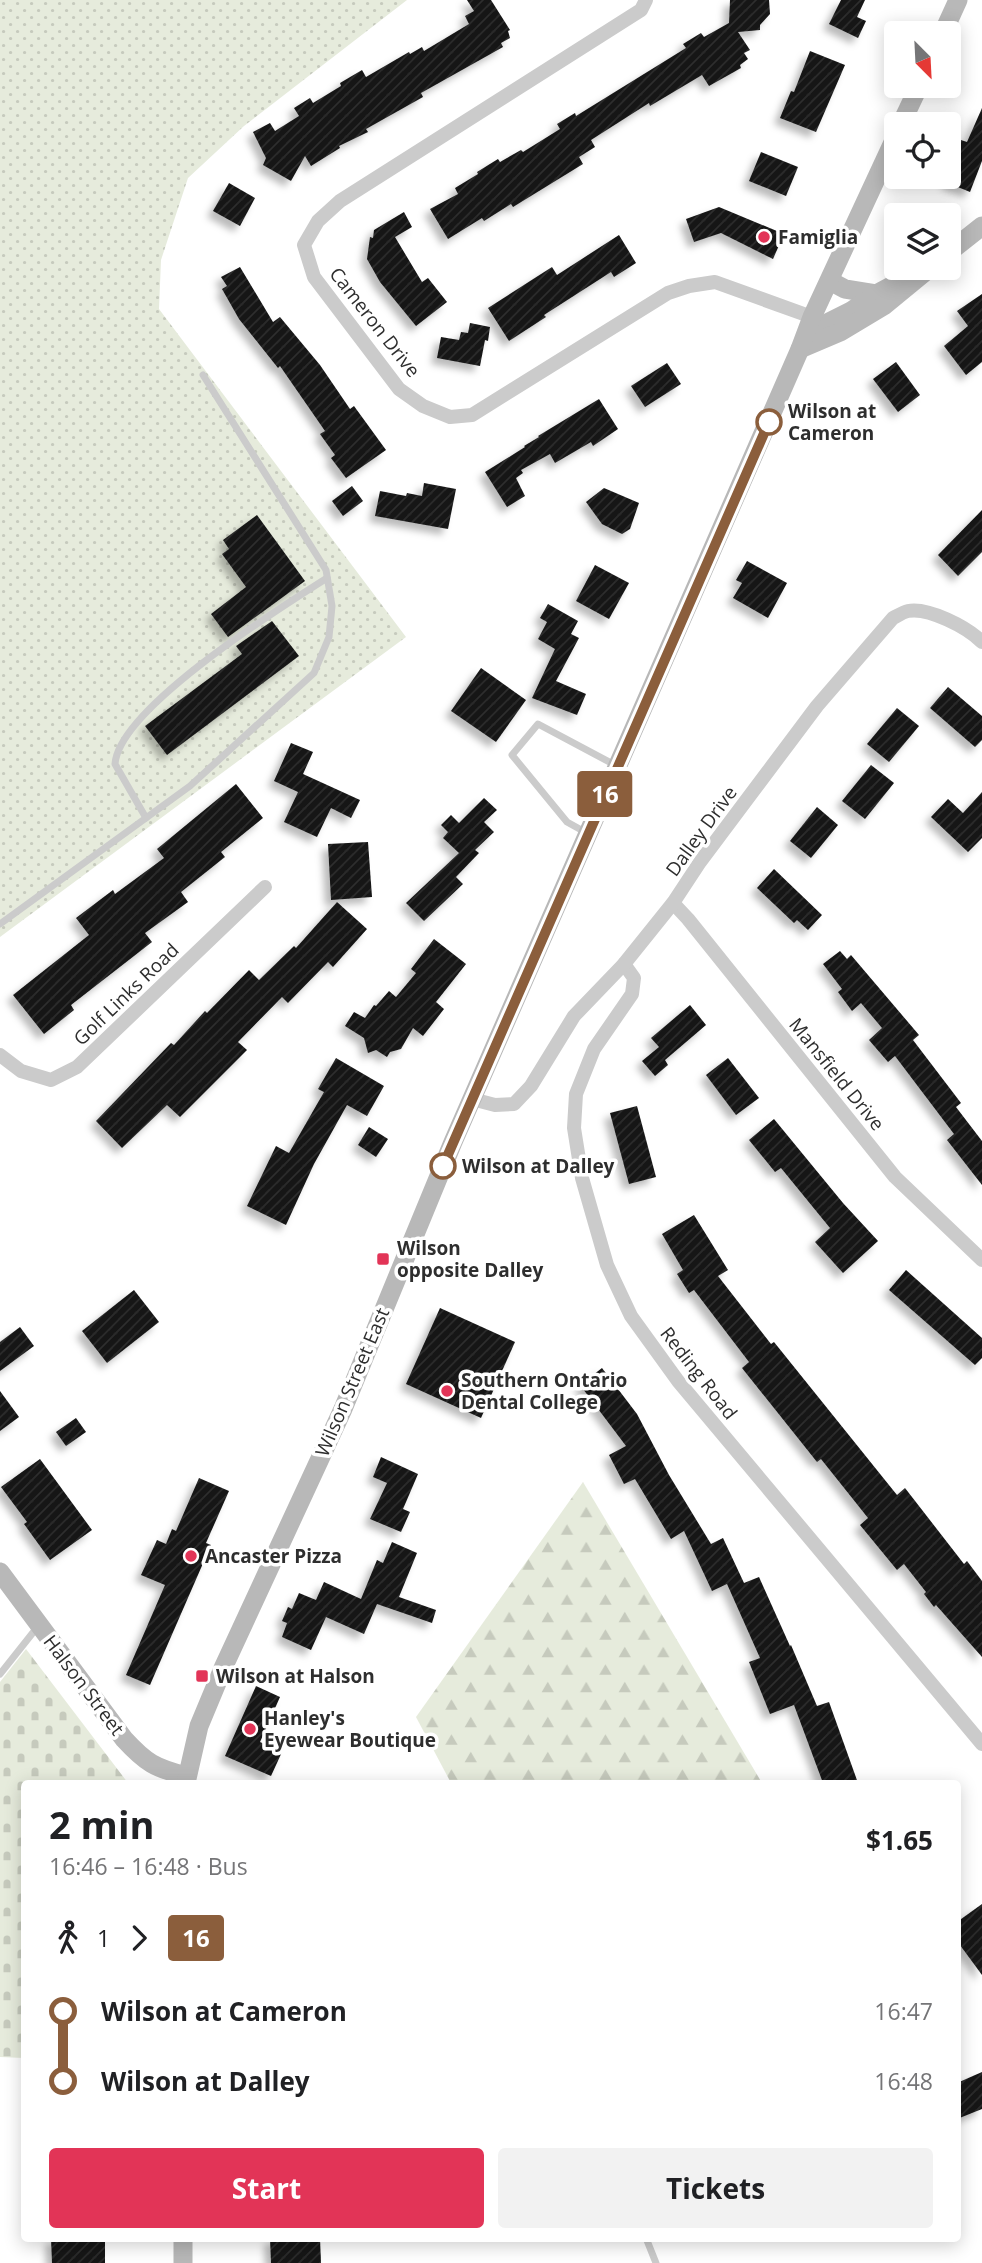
<!DOCTYPE html>
<html lang="en">
<head>
<meta charset="utf-8">
<style>
  body { margin:0; font-family:"Open Sans",sans-serif; background:#f2f2f2; color:#202124; height:100vh; display:flex; flex-direction:column; font-size:26px; white-space:nowrap }
  * { box-sizing:border-box; margin:0 }
  p { font-size:23px; color:#757577 }
  .icon { flex:none; width:38px; height:38px; fill:none; stroke:currentColor; stroke-width:2; stroke-linecap:round; stroke-linejoin:round }
  .map { position:relative; flex:1; overflow:hidden }
  .panel { position:absolute; left:21px; top:1780px; width:940px; height:462px; display:flex; flex-direction:column; background:#fff; border-radius:7px; box-shadow:0 4px 18px #0003 }
  .panel>* { flex:none }
  .badge { padding:0 14px; border-radius:5px; font-size:24px; line-height:46px }
  .needle { width:46px; rotate:156deg }
  .controls { position:absolute; left:884px; top:21px; display:grid; gap:14px }
  .controls a { display:grid; place-items:center; width:77px; height:77px; border-radius:7px; background:#fff; box-shadow:0 4px 18px #0003; font-size:35px }
  .map>.badge { position:absolute; translate:-50% -50%; box-shadow:0 0 0 4px #fff }
  .legs { display:flex; align-items:center; gap:10px; height:77px; padding:0 28px; font-size:23px }
  .legs p { margin-inline-start:auto }
  .headline { display:flex; align-items:center; justify-content:space-between; height:119px; padding:0 28px }
  h1 { font-size:38px; font-weight:700; line-height:52px }
  .button { display:flex; gap:14px; margin-top:auto; padding:14px 28px }
  .button a { flex:1; height:80px; border-radius:7px; background:#e23457; color:#fff; font-size:28px; font-weight:700; line-height:80px; text-align:center }
  .button a+a { background:#f2f2f2; color:#202124 }
  ul { padding:0 28px; list-style:none }
  li { display:flex; align-items:center; gap:24px; height:70px; font-size:26px }
  li i { display:grid; place-items:center; width:10px; height:100%; margin:0 9px; background:currentColor }
  li i::after { content:''; width:18px; height:18px; margin:-9px; border:5px solid; border-radius:50%; background:#fff }
  li p { margin-inline-start:auto }
  li:first-child i { background:linear-gradient(#0000 50%,currentColor 0) }
  li:last-child i { background:linear-gradient(currentColor 50%,#0000 0) }
  .map>svg:first-child { display:block }
  .grass { fill:url(#grass-dots) }
  .forest { fill:url(#forest-firs) }
  .cemetery { fill:url(#cemetery-stones) }
  .building { fill:url(#building-hatch); filter:url(#shadow) }
  .lines { fill:none; stroke-linecap:round; stroke-linejoin:round }
  .lane { stroke:#cbcbcb; stroke-width:7 }
  .street { stroke:#cbcbcb; stroke-width:14 }
  .secondary { stroke:#b8b8b8; stroke-width:19 }
  .line-1-casing { stroke:#fff; stroke-width:16 }
  .line-1 { stroke:#8b5e3c; stroke-width:10 }
  .poi-dot { fill:#e23457; stroke:#fff; stroke-width:2.5 }
  .stop-1-dot { fill:#fff; stroke:#8b5e3c; stroke-width:3.5 }
  .labels { text-anchor:middle; stroke-width:7; stroke-linejoin:round; paint-order:stroke }
  .poi-label { font-size:19px; font-weight:bold; fill:#2e2e2e; stroke:#fff; text-anchor:start }
  .street-label { font-size:19px; fill:#2e2e2e; stroke:#fff }
  .stop-label { font-size:19px; font-weight:bold; fill:#2e2e2e; stroke:#fff; text-anchor:start }
</style>
</head>
<body>
<div class="map">
<svg width="982" height="2263" viewBox="0 0 982 2263">
  <defs>
    <pattern id="grass-dots" width="8" height="8" patternUnits="userSpaceOnUse" patternTransform="scale(1.75)"><rect width="8" height="8" fill="#e6ebdc"/><path d="M2 2h.1M6 6h.1" fill="none" stroke="#c6cabd" stroke-width="1.8" stroke-linecap="round"/></pattern>
    <pattern id="forest-firs" width="22" height="20" patternUnits="userSpaceOnUse" patternTransform="scale(1.75)"><rect width="22" height="20" fill="#e6ebdc"/><path d="M5 1l3.5 6h-7zM16 11l3.5 6h-7z" fill="#c6cabd"/></pattern>
    <pattern id="cemetery-stones" width="16" height="16" patternUnits="userSpaceOnUse" patternTransform="scale(1.75)"><rect width="16" height="16" fill="#e6ebdc"/><path d="M2 7V4a2 2 0 0 1 4 0v3zM10 15v-3a2 2 0 0 1 4 0v3z" fill="#c6cabd"/></pattern>
    <pattern id="building-hatch" width="6" height="6" patternUnits="userSpaceOnUse" patternTransform="scale(1.75)"><rect width="6" height="6" fill="#151515"/><path d="M-1 1l2-2M0 6l6-6M5 7l2-2" fill="none" stroke="#2f2f2f"/></pattern>
    <filter id="shadow"><feDropShadow dx="-6" dy="6" stdDeviation="3.5" flood-color="#0004"/></filter>
  </defs>
  <rect width="100%" height="100%" fill="#fff"/>
  <path class="grass" d="M0 0H407L244 126 188 178 161 260 159 309 406 637 0 937Z"/>
  <path class="forest" d="M583 1482 762 1783H451L416 1717Z"/>
  <path class="cemetery" d="M26 1649 128 1783H24V2058L0 2057V1682Z"/>
  <g class="building">
    <path d="M467 0H491L510 30 508 31 510 38 501 43 503 47 421 93 423 97 366 129 368 132 339 146 340 148 311 166 305 156 291 181 263 165 266 158 253 132 270 123 275 131 299 116 294 108 310 98 313 103 341 86 340 83 362 70 366 77 409 52 410 54 422 47 424 51 469 24 465 16 474 11Z"/>
    <path d="M730 0H769L770 14 760 25V30L738 32 750 50 744 53 748 59 740 65 741 68 709 86 702 75 650 106 649 103 591 140 595 147 579 157 583 164 513 207 511 204 484 221 482 218 448 239 430 209 458 194 455 188 478 174 477 172 498 159 500 162 521 150 523 152 560 129 557 124 575 113 576 116 686 48 683 44 701 33 704 37 729 23Z"/>
    <path d="M841 0H865L857 17 866 21 858 38 829 24Z"/>
    <path d="M810 51 845 65 816 132 780 118 791 91 794 92Z"/>
    <path d="M982 108V161L970 192 948 183V161L958 139 967 142Z"/>
    <path d="M761 152 798 167 786 196 749 181Z"/>
    <path d="M229 183 255 198 240 226 213 211Z"/>
    <path d="M719 207 784 234 773 259 721 233 694 242 686 219Z"/>
    <path d="M404 212 412 227 395 237 422 282 428 278 447 302 416 326 380 282 367 259 370 237 373 238 374 230Z"/>
    <path d="M619 235 636 263 614 277 611 272 544 315 546 317 509 341 488 308 552 267 557 275Z"/>
    <path d="M240 267 273 322 280 317 320 365 350 409 354 406 386 450 346 478 331 458 335 455 320 434 325 431 280 366 278 368 239 319 222 289 227 286 221 277Z"/>
    <path d="M982 294V362L966 375 944 346 968 326 957 311Z"/>
    <path d="M470 323 490 327 488 341 485 340 480 366 437 358 441 337 459 340 461 332 468 333Z"/>
    <path d="M896 362 920 395 898 412 873 379Z"/>
    <path d="M667 363 681 384 645 407 631 386Z"/>
    <path d="M599 399 618 429 593 446 591 442 555 463 550 454 521 470 523 473 516 478 525 496 507 507 485 472 525 447 524 446 539 437 538 436Z"/>
    <path d="M424 483 456 489 448 529 375 516 380 491 406 496 407 493 422 496Z"/>
    <path d="M352 486 363 501 343 516 332 501Z"/>
    <path d="M604 488 639 503 630 529 622 534 602 524 586 502Z"/>
    <path d="M982 510V552L958 576 938 555Z"/>
    <path d="M257 515 305 581 228 637 211 614 246 587 222 554 229 549 223 540Z"/>
    <path d="M747 561 787 583 768 618 733 598 742 583 736 580Z"/>
    <path d="M595 565 629 583 609 619 576 601Z"/>
    <path d="M548 604 578 621 571 634 579 638 556 681 586 694 577 715 532 698 555 649 538 639 547 622 540 618Z"/>
    <path d="M272 621 299 656 167 755 145 726 242 654 236 646Z"/>
    <path d="M481 668 526 700 496 742 451 711Z"/>
    <path d="M948 687 982 716V740L975 747 930 708Z"/>
    <path d="M897 708 919 726 889 762 867 744Z"/>
    <path d="M291 743 313 752 303 774 360 800 351 818 331 808 317 837 284 822 298 792 274 781Z"/>
    <path d="M871 765 894 783 865 819 842 801Z"/>
    <path d="M236 784 263 818 221 852 225 857 181 892 188 902 145 933 152 942 71 1005 74 1010 44 1034 13 995 89 935 76 918 113 890 115 894 164 858 157 849Z"/>
    <path d="M982 792V838L968 852 931 817 948 799 963 813Z"/>
    <path d="M484 798 497 810 484 822 494 832 475 850 479 853 456 877 463 884 424 921 406 903 459 853 443 838 448 832 441 825 451 815 459 823Z"/>
    <path d="M817 807 838 825 811 858 790 841Z"/>
    <path d="M368 842 372 897 331 900 328 844Z"/>
    <path d="M774 869 822 915 808 930 797 920 794 923 757 888Z"/>
    <path d="M337 902 367 929 333 967 328 962 288 1003 282 997 238 1042 247 1050 180 1117 167 1105 122 1148 96 1121 171 1043 174 1045 205 1011 207 1013 249 970 259 980 294 946 296 948Z"/>
    <path d="M434 939 466 964 436 1002 444 1009 423 1036 413 1028 401 1049 390 1052 387 1057 376 1050 368 1053 364 1038 345 1026 354 1012 365 1018 374 1005 376 1006 389 991 396 997 416 973 411 969Z"/>
    <path d="M840 951 847 959 851 955 919 1035 913 1040 961 1103 956 1107 982 1141V1185L947 1140 954 1134 895 1056 888 1062 869 1040 882 1028 861 1003 852 1011 838 992 842 989 823 964Z"/>
    <path d="M690 1005 706 1025 665 1060 668 1065 655 1076 642 1061 659 1047 651 1038Z"/>
    <path d="M336 1058 384 1086 367 1116 347 1105 314 1164 286 1225 247 1206 276 1146 289 1153 324 1092 318 1089Z"/>
    <path d="M728 1058 759 1098 736 1115 706 1075Z"/>
    <path d="M637 1106 656 1177 629 1184 610 1113Z"/>
    <path d="M774 1119 843 1203 878 1241 843 1273 815 1242 830 1228 781 1168 775 1172 749 1140Z"/>
    <path d="M369 1127 388 1139 376 1157 358 1145Z"/>
    <path d="M694 1215 728 1270 718 1276 771 1344 774 1342 897 1495 905 1488 964 1564 967 1561 982 1581V1657L936 1605 934 1607 924 1594 926 1592 904 1564 897 1570 860 1525 868 1518 821 1459 817 1462 742 1368 749 1362 694 1290 689 1293 677 1274 683 1270 662 1234Z"/>
    <path d="M906 1270 982 1338V1358L975 1365 889 1290Z"/>
    <path d="M134 1290 159 1322 107 1363 82 1331Z"/>
    <path d="M440 1308 515 1342 481 1418 406 1384Z"/>
    <path d="M20 1327 34 1346 0 1371V1342Z"/>
    <path d="M602 1368 637 1414 669 1475 711 1544 723 1538 744 1583 759 1577 790 1646 791 1645 817 1706 829 1702 858 1783H823L794 1705 770 1714 749 1662 760 1658 727 1584 712 1591 684 1531 671 1539 635 1479 624 1484 609 1455 626 1446 580 1385Z"/>
    <path d="M0 1391 19 1417 0 1431Z"/>
    <path d="M76 1418 86 1432 66 1446 56 1432Z"/>
    <path d="M381 1457 418 1474 403 1509 410 1512 401 1532 370 1519 387 1483 373 1477Z"/>
    <path d="M40 1459 92 1530 50 1560 24 1524 27 1522 1 1487Z"/>
    <path d="M199 1478 229 1491 206 1543 211 1545 150 1685 126 1675 165 1585 141 1575 157 1540 166 1544 172 1529 176 1531Z"/>
    <path d="M392 1542 417 1553 399 1597 436 1610 432 1623 377 1604 364 1634 326 1617 311 1650 282 1637 287 1623 282 1621 288 1607 292 1609 299 1593 316 1600 324 1582 361 1599 377 1560 383 1563Z"/>
    <path d="M256 1686 280 1697 260 1742 282 1752 271 1776 225 1756Z"/>
    <path d="M982 1904V1975L957 1941V1922Z"/>
    <path d="M982 2072V2109L957 2119V2083Z"/>
    <path d="M51 2238H105V2263H52Z"/>
    <path d="M270 2238H320L321 2263H271Z"/>
  </g>
  <g class="lines">
    <g class="lane">
      <path d="M146 818 115 764C119 708 280 608 327 578"/>
      <path d="M585 832 567 822 512 755 538 724 617 766"/>
      <path d="M0 924 190 786 314 673 329 637 332 606 326 570 203 375"/>
      <path d="M0 1674 39 1625"/>
      <path d="M646 2238 656 2263"/>
    </g>
    <g class="street">
      <path d="M646 0 641 10 340 201 318 221 304 245 314 277 399 389 423 406 450 417 472 415 668 293 689 286 715 282 812 317"/>
      <path d="M673 903 688 919 895 1177 982 1260"/>
      <path d="M624 964 634 978 632 994 594 1049 576 1094 574 1128 582 1178 607 1265 631 1316 678 1381 982 1744"/>
      <path d="M0 1055 21 1071 51 1080 77 1067 265 887"/>
      <path d="M472 1099 495 1105 514 1104 531 1086 574 1016 624 964 673 903 700 862 817 706 893 618C897 616 903 612 908 611 928 607 967 627 982 642"/>
    </g>
    <g class="secondary">
      <path d="M943 33 958 0"/>
      <path d="M901 124 919 86"/>
      <path d="M948 253 982 226"/>
      <path d="M830 281 845 289 876 294"/>
      <path d="M807 333 851 311 876 294 904 279"/>
      <path d="M800 349 840 332 885 305 930 268"/>
      <path d="M0 1572 124 1739C146 1763 155 1768 186 1776"/>
      <path d="M186 1783 199 1726 224 1666 343 1409 453 1142 800 349 812 317 896 136"/>
      <path d="M183 2238V2263"/>
    </g>
  </g>
  <g class="lines">
    <defs>
      <path id="line-1" d="M443 1166 769 422"/>
    </defs>
    <use href="#line-1" class="line-1-casing"/>
    <use href="#line-1" class="line-1"/>
  </g>
  <g class="poi-dot">
    <circle cx="764" cy="237" r="7"/>
    <rect x="376" y="1252" width="14" height="14" rx="3.5"/>
    <circle cx="447" cy="1391" r="7"/>
    <circle cx="191" cy="1556" r="7"/>
    <rect x="195" y="1669" width="14" height="14" rx="3.5"/>
    <circle cx="250" cy="1729" r="7"/>
  </g>
  <g class="stop-1-dot">
    <circle cx="769" cy="422" r="12"/>
    <circle cx="443" cy="1166" r="12"/>
  </g>
  <g class="labels">
    <g class="poi-label">
      <text x="778" y="244">Famiglia</text>
      <text x="397" y="1255">Wilson<tspan x="397" dy="22">opposite Dalley</tspan></text>
      <text x="461" y="1387">Southern Ontario<tspan x="461" dy="22">Dental College</tspan></text>
      <text x="205" y="1563">Ancaster Pizza</text>
      <text x="216" y="1683">Wilson at Halson</text>
      <text x="264" y="1725">Hanley's<tspan x="264" dy="22">Eyewear Boutique</tspan></text>
    </g>
    <g class="street-label">
      <text transform="translate(375 322) rotate(52)" y="7">Cameron Drive</text>
      <text transform="translate(701 831) rotate(-54)" y="7">Dalley Drive</text>
      <text transform="translate(126 994) rotate(-44)" y="7">Golf Links Road</text>
      <text transform="translate(837 1074) rotate(51)" y="7">Mansfield Drive</text>
      <text transform="translate(699 1373) rotate(52)" y="7">Reding Road</text>
      <text transform="translate(352 1382) rotate(-67)" y="7">Wilson Street East</text>
      <text transform="translate(84 1685) rotate(53)" y="7">Halson Street</text>
    </g>
    <g class="stop-label">
      <text x="788" y="418">Wilson at<tspan x="788" dy="22">Cameron</tspan></text>
      <text x="462" y="1173">Wilson at Dalley</text>
    </g>
  </g>
</svg>
<div class="controls">
<a><svg class="needle" viewBox="-14 -14 28 28"><path d="M0-13l5 13h-10z" fill="#e53935"/><path d="M0 13l5-13h-10z" fill="#757577"/></svg></a>
<a><svg class="icon" aria-label="locate" viewBox="0 0 24 24"><circle cx="12" cy="12" r="6"/><path d="M12 2v4M12 18v4M2 12h4M18 12h4"/></svg></a>
<a><svg class="icon" aria-label="layers" viewBox="0 0 24 24"><path d="M12 4l9 5-9 5-9-5zM3 14l9 5 9-5"/></svg></a>
</div>
<b class="badge" style="left:605px;top:794px;background:#8b5e3c;color:#fff">16</b>
<section class="panel">
<div class="headline"><div><h1>2 min</h1><p>16:46 – 16:48 · Bus</p></div><b>$1.65</b></div>
<div class="legs"><svg class="icon" aria-label="walk" viewBox="0 0 24 24"><circle cx="13" cy="4" r="2"/><path d="M13 8l-2 6 4 7M11 14l-3 7M7 12l3-4h3l4 4"/></svg>1<svg class="icon" aria-label="forward" viewBox="0 0 24 24"><path d="M9 5l7 7-7 7"/></svg><b class="badge" style="background:#8b5e3c;color:#fff">16</b></div>
<ul>
<li><i style="color:#8b5e3c"></i><b>Wilson at Cameron</b><p>16:47</p></li>
<li><i style="color:#8b5e3c"></i><b>Wilson at Dalley</b><p>16:48</p></li>
</ul>
<div class="button"><a>Start</a><a>Tickets</a></div>
</section>
</div>
</body>
</html>
